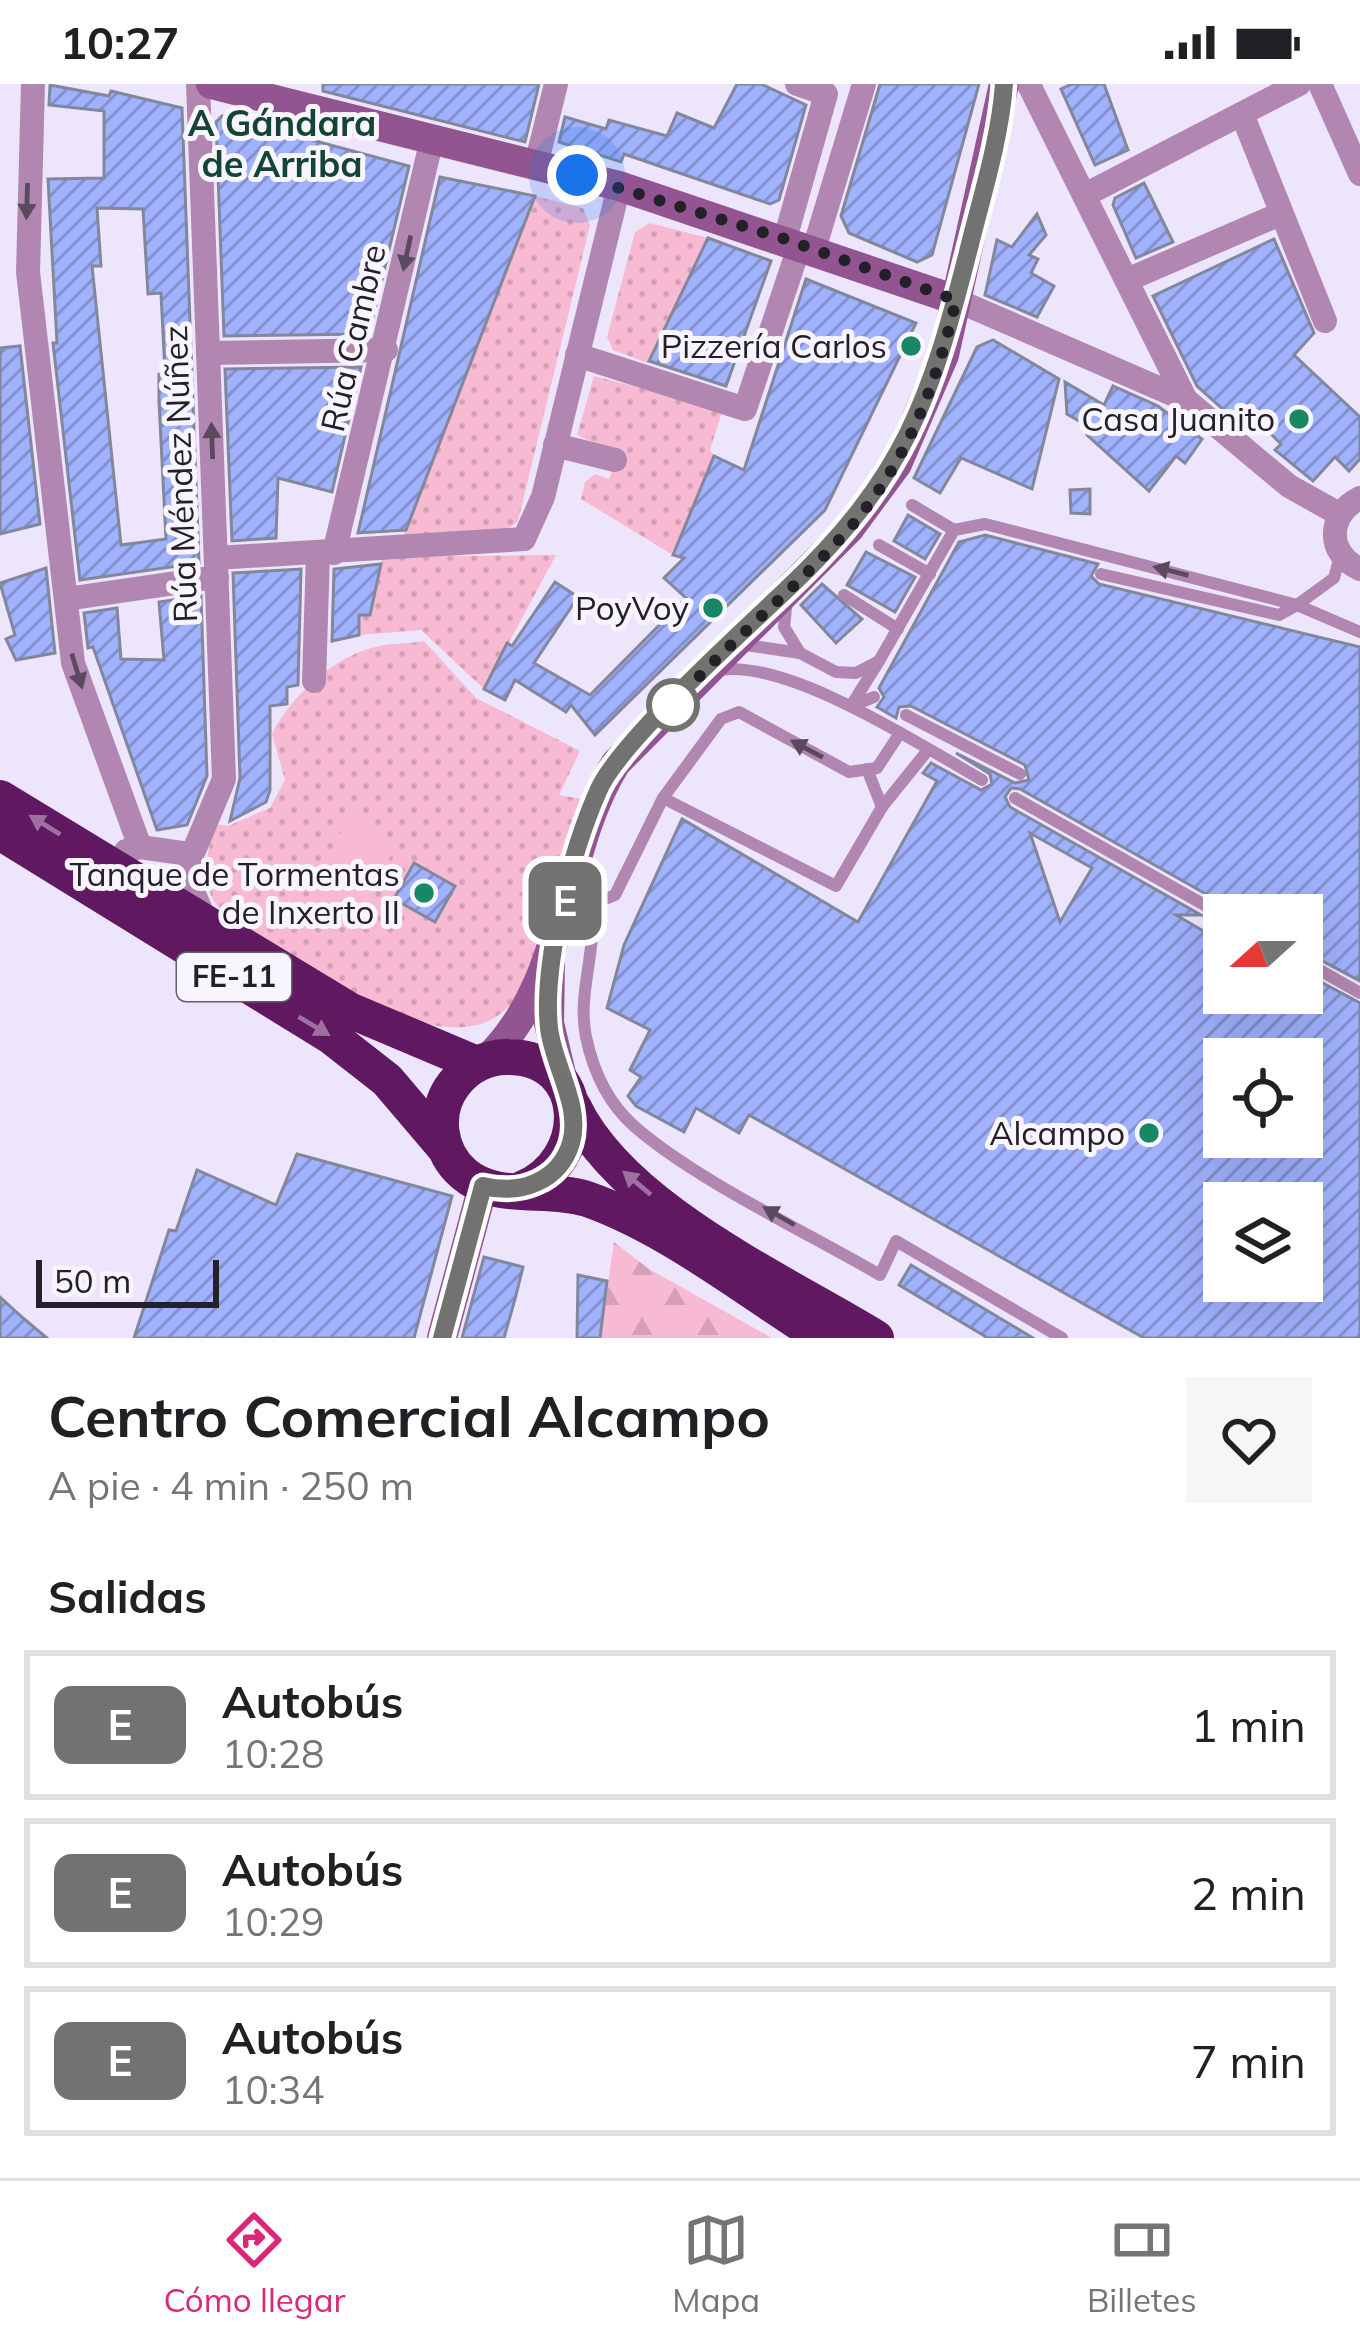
<!DOCTYPE html>
<html lang="es">
<head>
<meta charset="utf-8">
<style>
  body { margin:0; font-family:Mulish,sans-serif; background:#f6f6f6; color:#202124; height:100vh; display:flex; flex-direction:column; font-size:45px; white-space:nowrap }
  * { box-sizing:border-box; margin:0 }
  p { font-size:39px; color:#757577 }
  .icon { flex:none; width:66px; height:66px; fill:none; stroke:currentColor; stroke-width:2; stroke-linecap:round; stroke-linejoin:round }
  .map { position:relative; height:1254px; overflow:hidden }
  .drawer { display:flex; flex-direction:column; background:#fff; flex:1 }
  .drawer>* { flex:none }
  .badge { padding:0 24px; border-radius:18px; font-size:42px; line-height:78px }
  .needle { width:78px; rotate:249deg }
  .tools { position:absolute; left:1203px; top:810px; display:grid; gap:24px }
  .tools a { display:grid; place-items:center; width:120px; height:120px; border-radius:0px; background:#fff; box-shadow:0 12px 48px #0002; font-size:60px }
  .scale { position:absolute; left:36px; bottom:30px; width:183px; box-sizing:border-box; padding-left:12px; border:6px solid #232029; border-top:0; font-size:33px; line-height:42px; white-space:nowrap; color:#232029; -webkit-text-stroke:9px #f8f5fe; paint-order:stroke }
  .you { position:absolute; width:60px; height:60px; margin:-30px; border:9px solid #fff; border-radius:50%; background:#1a73e8; box-shadow:0 0 0 18px #1a73e833 }
  .map>.badge { position:absolute; translate:-50% -50%; box-shadow:0 0 0 6px #fff }
  h2 { padding:0 48px; font-size:45px; line-height:108px }
  .round { display:grid; place-items:center; flex:none; width:126px; height:126px; border-radius:0px; background:#f6f6f6 }
  .head { display:flex; align-items:center; justify-content:space-between; height:204px; padding:0 48px }
  h1 { font-size:57px; font-weight:700; line-height:90px }
  ul { padding:0; list-style:none }
  li { display:flex; align-items:center; gap:36px; height:150px; margin:0 24px 18px; padding:0 24px; border:6px solid #e0e0e0; border-radius:0px }
  li div { flex:1 }
  li b { display:block; font-size:45px }
  li em { font-style:normal }
  li .badge { min-width:132px; font-weight:700; text-align:center }
  .status { display:flex; justify-content:space-between; align-items:center; height:84px; padding:0 60px; background:#fff; direction:ltr }
  .status svg { height:33px; fill:currentColor }
  .dock { display:flex; justify-content:space-around; align-items:center; height:168px; border-top:3px solid #e0e0e0; background:#fff; font-size:33px; color:#757577 }
  .dock a { display:grid; justify-items:center; gap:6px }
  .dock .selected { color:#db2777 }
  .map>svg:first-child { display:block }
  .grass { fill:url(#grass-dots) }
  .forest { fill:url(#forest-firs) }
  .park { fill:#f8bad2 }
  .building { fill:url(#building-hatch); stroke:#82879c; stroke-width:3; fill-rule:evenodd }
  .lines { fill:none; stroke-linecap:round; stroke-linejoin:round }
  .lane { stroke:#b186b0; stroke-width:12 }
  .street { stroke:#b186b0; stroke-width:24 }
  .secondary { stroke:#935592; stroke-width:30 }
  .highway { stroke:#601861; stroke-width:36 }
  .oneway { fill:#5c495f }
  .oneway2 { fill:#9d70a0 }
  .line-casing { stroke:#fff; stroke-width:27 }
  .line { stroke:#727271; stroke-width:18 }
  .walk { stroke:#232029; stroke-width:12; stroke-dasharray:0 21.6 }
  .poi-dot { fill:#188766; stroke:#f8f5fe; stroke-width:4.5 }
  .stop-dot { fill:#fff; stroke:#727271; stroke-width:6 }
  .labels { text-anchor:middle; stroke-width:10; stroke-linejoin:round; paint-order:stroke }
  .shield { fill:#f8f5fe; stroke:#636069; stroke-width:3 }
  .shield-label { font-size:30px; font-weight:bold; fill:#232029 }
  .street-label { font-size:33px; fill:#232029; stroke:#f8f5fe }
  .poi-label { font-size:33px; fill:#232029; stroke:#f8f5fe; text-anchor:end }
  .neighbourhood-label { font-size:36px; font-weight:bold; fill:#134434; stroke:#f8f5fe }
</style>
</head>
<body>
<div class="status"><b>10:27</b><svg viewBox="0 0 49 12"><path d="M0 12V9h3v3zM5 12V6h3v6zM10 12V3h3v9zM15 12V0h3v12zM26 1h20v11H26zM47 4h2v5h-2z"/></svg></div>
<div class="map">
<svg width="1360" height="1254" viewBox="0 0 1360 1254">
  <defs>
    <pattern id="grass-dots" width="8" height="8" patternUnits="userSpaceOnUse" patternTransform="scale(3)"><rect width="8" height="8" fill="#f8bad2"/><path d="M2 2h.1M6 6h.1" fill="none" stroke="#d4a0b4" stroke-width="1.8" stroke-linecap="round"/></pattern>
    <pattern id="forest-firs" width="22" height="20" patternUnits="userSpaceOnUse" patternTransform="scale(3)"><rect width="22" height="20" fill="#f8bad2"/><path d="M5 1l3.5 6h-7zM16 11l3.5 6h-7z" fill="#d4a0b4"/></pattern>
    <pattern id="building-hatch" width="6" height="6" patternUnits="userSpaceOnUse" patternTransform="scale(3)"><rect width="6" height="6" fill="#a0b1fd"/><path d="M-1 1l2-2M0 6l6-6M5 7l2-2" fill="none" stroke="#8290cd"/></pattern>
  </defs>
  <rect width="100%" height="100%" fill="#ede5fc"/>
  <g class="grass">
    <path d="M535 112 583 124 590 141 518 437 505 447 403 453Z"/>
    <path d="M650 139 708 154 685 202 698 239 671 231 648 279 613 266 607 253 635 148Z"/>
    <path d="M594 292 723 325 710 366 714 372 673 471 581 415 585 398 595 390 609 395 618 371 577 351Z"/>
    <path d="M556 471 484 605 421 546 359 551V531L372 530 371 519 360 511 375 512 382 473Z"/>
    <path d="M424 557 476 614 580 667 559 711 582 715C568 758 537 886 514 916 451 999 293 871 229 833 197 809 206 775 214 740L228 742 270 724 285 696 272 650C291 612 333 573 375 563 390 559 408 560 424 557Z"/>
  </g>
  <path class="forest" d="M614 1158 649 1185 772 1254H600Z"/>
  <path class="park" d="M351 732 398 760 357 829 310 801Z"/>
  <g class="building">
    <path d="M323 0H539L525 58 323 7Z"/>
    <path d="M737 0H761L806 21 779 116 770 120 624 70 621 78 559 58 565 33 606 45 609 36 667 52 677 29 714 44Z"/>
    <path d="M880 0H979L932 171 917 178 849 149 841 132Z"/>
    <path d="M1072 0H1104L1128 66 1095 81 1061 5Z"/>
    <path d="M50 1 109 12 111 7 182 24 199 479 80 496 53 259H57L48 95 104 94V27L49 21ZM97 124 143 125 148 210 161 209 165 289 159 290V318L166 455 121 461 92 182H101Z"/>
    <path d="M222 32 409 82 369 250 224 252 216 38Z"/>
    <path d="M440 93 535 112 406 446 358 449Z"/>
    <path d="M1144 99 1173 158 1136 174 1113 121 1115 114Z"/>
    <path d="M1037 130 1046 151 1029 171 1038 175 1031 189 1054 202 1037 233 985 211 997 156 1012 163Z"/>
    <path d="M708 154 771 177 726 302 649 277Z"/>
    <path d="M1274 155 1314 249 1294 271 1360 333V375L1349 387 1335 373 1313 397 1275 366 1281 360 1244 323 1234 335 1197 302 1153 212Z"/>
    <path d="M806 195 916 239 825 426 595 651 571 621 566 628 515 596 505 616 484 605 507 559 512 562 555 498 578 513 534 579 590 611 686 514 664 494 684 474 673 471 714 372 744 386Z"/>
    <path d="M993 256 1059 295 1032 405 961 374 940 409 914 394 977 263Z"/>
    <path d="M20 262 40 440 0 450V264Z"/>
    <path d="M361 283 332 408 278 394 276 454 232 457 225 285Z"/>
    <path d="M1065 298 1104 321 1113 302 1158 322 1202 355 1185 379 1176 372 1149 407 1087 351 1086 341 1067 330Z"/>
    <path d="M1090 405V430L1071 429 1070 406Z"/>
    <path d="M908 431 940 450 925 475 894 457Z"/>
    <path d="M985 451 1098 480 1091 492 1099 500 1360 563V897L1302 866V831H1234L1229 823 1020 705 1011 704 1005 713 1010 723 1201 831H1176L1224 859V909H1302V888L1360 919V1254H1144L749 1031 739 1049 696 1024 684 1048 636 1022 628 1012 641 993 630 986 650 946 607 924 624 861 682 735 858 838 937 697 923 689 931 679 981 706 992 700 990 690 956 669 1015 699 1029 696 1025 681 911 622 899 623 896 634 877 623 884 613 879 604 959 458ZM1030 749 1092 784 1060 838ZM1224 975H1302V1053H1224ZM1224 1119H1302V1197H1224Z"/>
    <path d="M866 468 915 493 895 528 847 501Z"/>
    <path d="M381 480 370 531H359V551L332 557 334 485Z"/>
    <path d="M46 484 55 569 16 576 6 555 15 551 0 499Z"/>
    <path d="M301 485 298 601 287 603V620L270 622V706L266 718 230 737 240 694 233 489Z"/>
    <path d="M822 500 862 535 836 559 801 521Z"/>
    <path d="M201 512 207 692 187 741 157 746 93 563 88 564 84 529 117 524 121 575 164 576 159 518Z"/>
    <path d="M414 779 455 802 435 838 394 815Z"/>
    <path d="M297 1070 452 1112 414 1254H134L169 1146 176 1147 197 1086 276 1121Z"/>
    <path d="M484 1173 523 1183 515 1215 504 1254H462Z"/>
    <path d="M911 1181 1033 1254H988L899 1201Z"/>
    <path d="M578 1191 607 1197 600 1254H577Z"/>
    <path d="M0 1213 23 1234 47 1254H0Z"/>
  </g>
  <g class="lines">
    <g class="lane">
      <path d="M912 421 954 446"/>
      <path d="M879 461 930 490"/>
      <path d="M1101 490 1279 531 1297 521 1360 548"/>
      <path d="M844 511 898 545"/>
      <path d="M787 515 784 543 800 569"/>
      <path d="M739 560 800 569 836 588 856 589 879 577 954 446 985 440 1297 521 1334 494 1340 472"/>
      <path d="M715 587C783 571 922 662 982 696"/>
      <path d="M851 622 879 577"/>
      <path d="M852 622 874 613"/>
      <path d="M906 631 1020 690"/>
      <path d="M900 649 877 684 849 688 739 628 721 635 663 714 836 802 882 723 928 666"/>
      <path d="M867 685 882 723"/>
      <path d="M1015 714 1224 832"/>
      <path d="M585 823 615 811 663 714"/>
      <path d="M591 825C597 870 577 908 586 953 593 986 608 1019 634 1042 694 1095 808 1149 880 1191L896 1157 1062 1254"/>
      <path d="M1302 876 1360 909"/>
    </g>
    <g class="street">
      <path d="M33 0 28 188 73 579 140 763"/>
      <path d="M198 0 224 695 185 788 205 836"/>
      <path d="M1320 0 1360 90"/>
      <path d="M1029 1 1186 316"/>
      <path d="M1242 30 1325 237"/>
      <path d="M536 81 556 0"/>
      <path d="M1085 111 1299 0"/>
      <path d="M785 155 826 10 797 0"/>
      <path d="M814 165 864 0"/>
      <path d="M1127 196 1280 130"/>
      <path d="M956 216 1186 316 1289 402 1339 430"/>
      <path d="M208 269 386 266"/>
      <path d="M577 271 745 325 800 160"/>
      <path d="M555 361 615 376"/>
      <path d="M1360 414C1327 430 1326 470 1360 485"/>
      <path d="M334 469 432 55"/>
      <path d="M216 474 524 455 543 413 619 102"/>
      <path d="M66 515 217 493"/>
      <path d="M314 597 318 469"/>
      <path d="M126 767 140 763 189 770"/>
    </g>
    <g class="secondary">
      <path d="M211 0 619 102 956 216"/>
      <path d="M550 877 549 939 565 1007"/>
      <path d="M487 975C569 897 559 770 616 679L849 445 897 380 944 271 1004 0"/>
      <path d="M442 1254 483 1102"/>
    </g>
    <g class="highway">
      <path d="M0 714 349 926 477 980"/>
      <path d="M0 748 332 953 387 996 444 1063"/>
      <path d="M573 1022C621 1124 781 1196 876 1254"/>
      <path d="M522 1105C592 1076 589 974 509 973 487 972 467 983 454 1000 433 1027 438 1068 464 1090 496 1118 548 1102 587 1115 670 1144 749 1208 823 1254"/>
    </g>
  </g>
  <defs><path id="oneway-solid" d="M-6-.8H1V-3.2L6.5 0L1 3.2V.8H-6Z" transform="scale(3)"/></defs>
  <g class="oneway">
    <use href="#oneway-solid" transform="translate(27 117) rotate(92)"/>
    <use href="#oneway-solid" transform="translate(407 169) rotate(102)"/>
    <use href="#oneway-solid" transform="translate(212 357) rotate(-92)"/>
    <use href="#oneway-solid" transform="translate(1171 487) rotate(-166)"/>
    <use href="#oneway-solid" transform="translate(77 587) rotate(73)"/>
    <use href="#oneway-solid" transform="translate(807 665) rotate(-152)"/>
    <use href="#oneway-solid" transform="translate(779 1132) rotate(-150)"/>
  </g>
  <g class="oneway2">
    <use href="#oneway-solid" transform="translate(45 741) rotate(-148)"/>
    <use href="#oneway-solid" transform="translate(314 942) rotate(31)"/>
    <use href="#oneway-solid" transform="translate(637 1099) rotate(-140)"/>
  </g>
  <g class="lines">
    <defs>
      <path id="line" d="M442 1254 483 1102C520 1111 559 1098 571 1059 582 1022 553 981 549 944 542 878 572 766 599 705 621 657 743 547 786 506 906 393 931 315 970 160 983 108 1000 54 1004 0"/>
    </defs>
    <use href="#line" class="line-casing"/>
    <use href="#line" class="line"/>
    <path class="walk" d="M577 91 785 155 956 216C937 300 906 380 848 446 793 508 727 559 673 621"/>
  </g>
  <g class="poi-dot">
    <circle cx="911" cy="262" r="12"/>
    <circle cx="1299" cy="335" r="12"/>
    <circle cx="713" cy="524" r="12"/>
    <circle cx="424" cy="809" r="12"/>
    <circle cx="1149" cy="1049" r="12"/>
  </g>
  <circle class="stop-dot" cx="673" cy="621" r="24"/>
  <g class="labels">
    <rect class="shield" x="177" y="869" width="114" height="48" rx="9"/>
    <g class="shield-label">
      <text x="234" y="903">FE-11</text>
    </g>
    <g class="street-label">
      <text transform="translate(353 254) rotate(-77)" y="12">Rúa Cambre</text>
      <text transform="translate(180 390) rotate(-92)" y="12">Rúa Méndez Núñez</text>
    </g>
    <g class="poi-label">
      <text x="887" y="274">Pizzería Carlos</text>
      <text x="1275" y="347">Casa Juanito</text>
      <text x="689" y="536">PoyVoy</text>
      <text x="400" y="802">Tanque de Tormentas<tspan x="400" dy="38">de Inxerto II</tspan></text>
      <text x="1125" y="1061">Alcampo</text>
    </g>
    <g class="neighbourhood-label">
      <text x="282" y="52">A Gándara<tspan x="282" dy="41">de Arriba</tspan></text>
    </g>
  </g>
</svg>
<div class="tools">
<a><svg class="needle" viewBox="-14 -14 28 28"><path d="M0-13l5 13h-10z" fill="#e53935"/><path d="M0 13l5-13h-10z" fill="#757577"/></svg></a>
<a><svg class="icon" aria-label="locate" viewBox="0 0 24 24"><circle cx="12" cy="12" r="6"/><path d="M12 2v4M12 18v4M2 12h4M18 12h4"/></svg></a>
<a><svg class="icon" aria-label="layers" viewBox="0 0 24 24"><path d="M12 4l9 5-9 5-9-5zM3 14l9 5 9-5"/></svg></a>
</div>
<div class="scale">50 m</div>
<div class="you" style="left:577px;top:91px"></div>
<b class="badge" style="left:565px;top:817px;background:#727271;color:#fff">E</b>
</div>
<section class="drawer">
<div class="head"><div><h1>Centro Comercial Alcampo</h1><p>A pie · 4 min · 250 m</p></div><a class="round"><svg class="icon" aria-label="heart" viewBox="0 0 24 24"><path d="M12 20l-8-8c-3-5 5-10 8-4 3-6 11-1 8 4z"/></svg></a></div>
<h2>Salidas</h2>
<ul>
<li><span class="badge" style="background:#727271;color:#fff">E</span><div><b>Autobús</b><p>10:28</p></div><em>1 min</em></li>
<li><span class="badge" style="background:#727271;color:#fff">E</span><div><b>Autobús</b><p>10:29</p></div><em>2 min</em></li>
<li><span class="badge" style="background:#727271;color:#fff">E</span><div><b>Autobús</b><p>10:34</p></div><em>7 min</em></li>
</ul>
</section>
<nav class="dock">
<a class="selected"><svg class="icon" aria-label="directions" viewBox="0 0 24 24"><path d="M12 3l9 9-9 9-9-9zM9 14v-3h6M13 9l2 2-2 2"/></svg>Cómo llegar</a>
<a><svg class="icon" aria-label="map" viewBox="0 0 24 24"><path d="M3 6l6-2 6 2 6-2v14l-6 2-6-2-6 2zM9 4v14M15 6v14"/></svg>Mapa</a>
<a><svg class="icon" aria-label="tickets" viewBox="0 0 24 24"><path d="M3 7h18v10H3zM15 7v10"/></svg>Billetes</a>
</nav>
</body>
</html>
